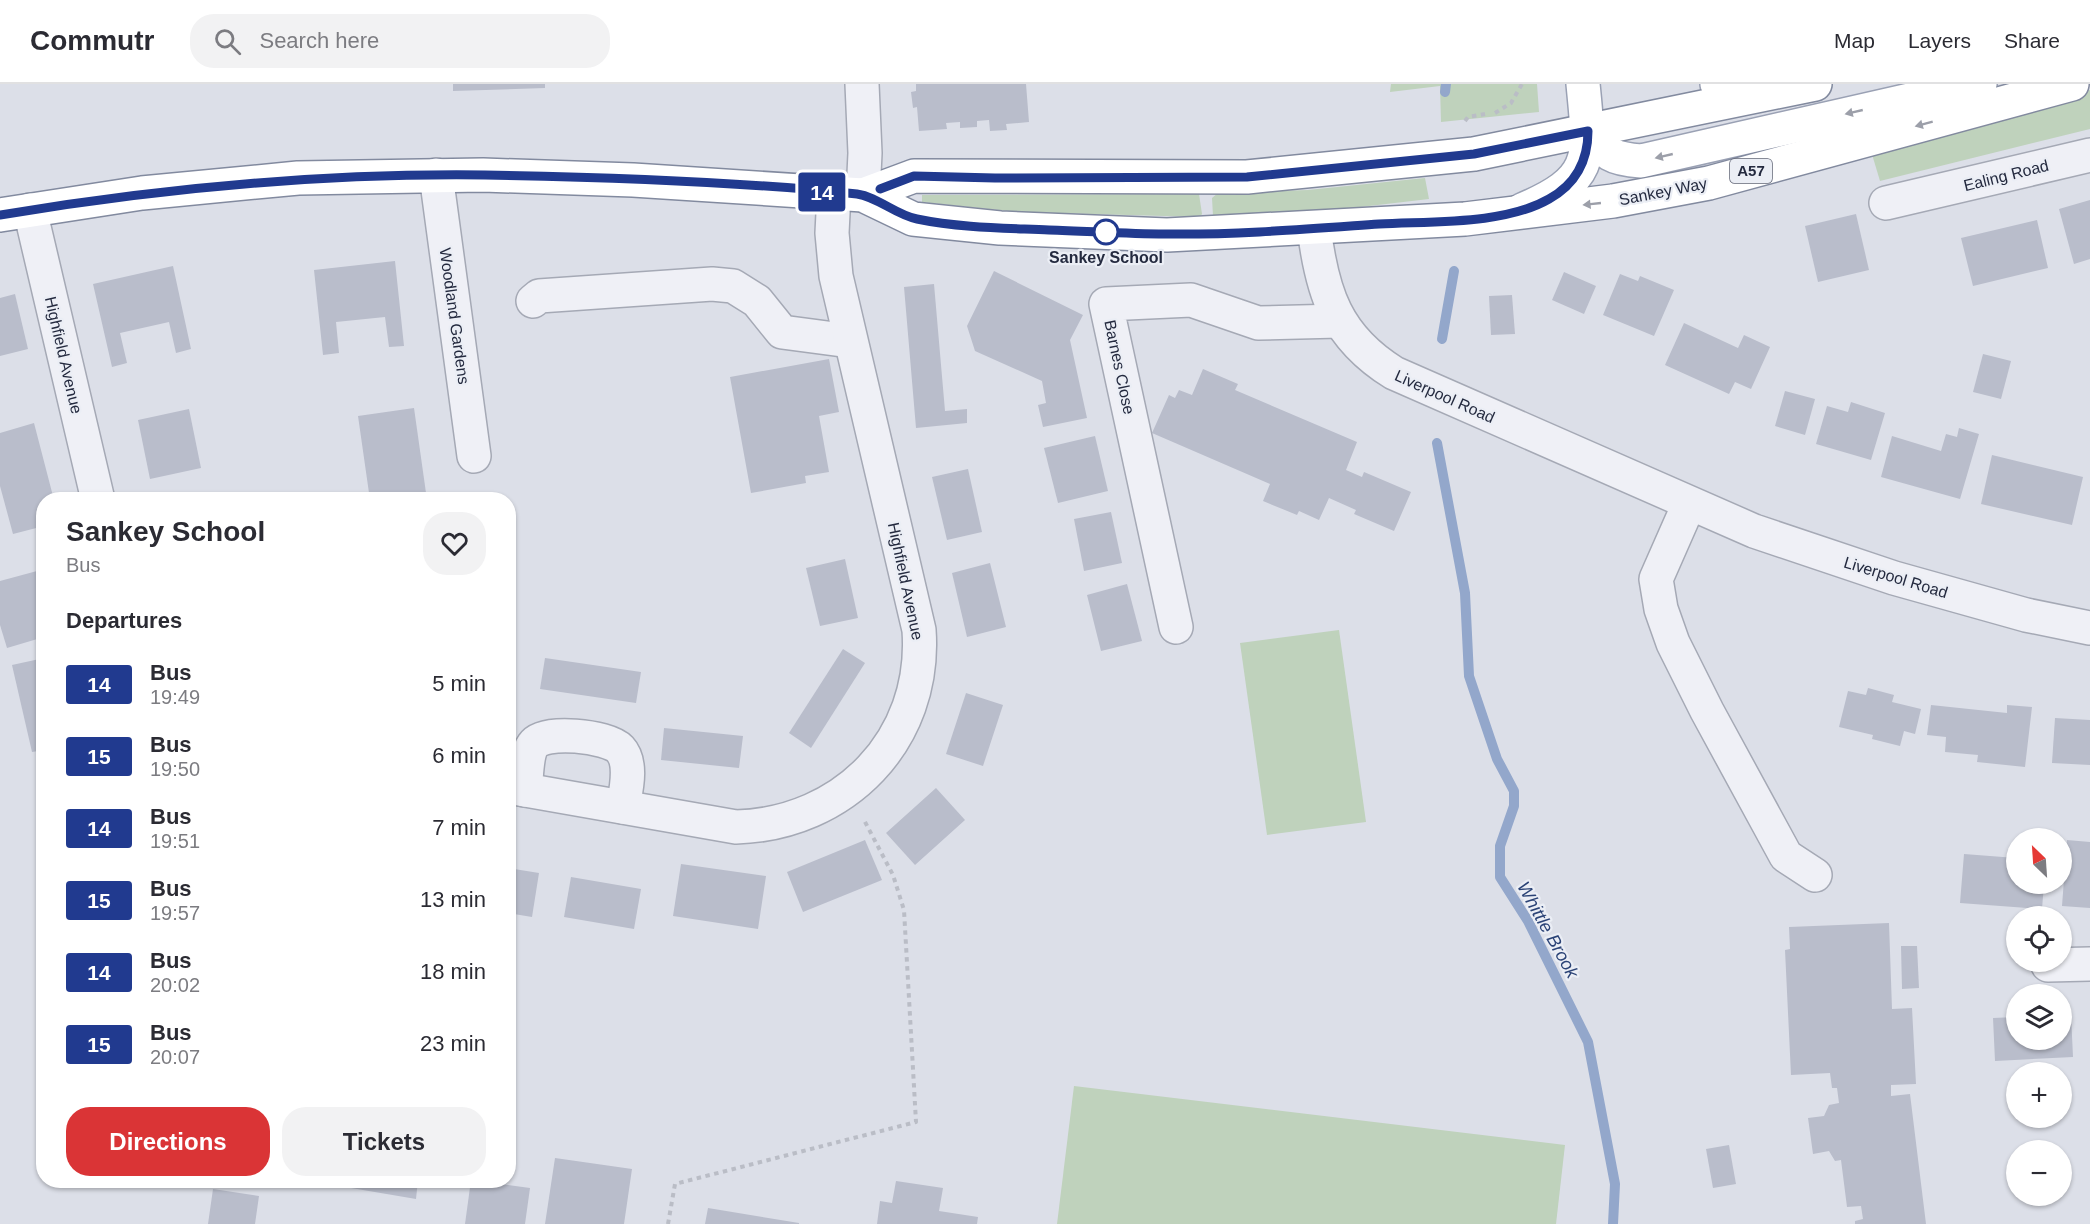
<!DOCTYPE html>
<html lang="en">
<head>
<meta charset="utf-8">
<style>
  body { margin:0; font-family:Arial,sans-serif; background:#f2f2f3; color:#2b2b33; height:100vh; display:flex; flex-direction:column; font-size:22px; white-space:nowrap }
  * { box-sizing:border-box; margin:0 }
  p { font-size:20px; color:#7c7c81 }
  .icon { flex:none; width:33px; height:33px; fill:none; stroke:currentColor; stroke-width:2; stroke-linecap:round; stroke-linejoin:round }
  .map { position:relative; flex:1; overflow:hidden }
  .sheet { position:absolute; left:36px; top:408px; width:480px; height:696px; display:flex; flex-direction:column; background:#fff; border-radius:24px; box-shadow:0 2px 4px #0004 }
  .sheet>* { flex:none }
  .badge { padding:0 12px; border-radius:4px; font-size:21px; line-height:39px }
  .needle { width:39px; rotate:335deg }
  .tools { position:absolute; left:2006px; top:744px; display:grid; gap:12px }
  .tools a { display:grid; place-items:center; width:66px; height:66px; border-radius:50%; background:#fff; box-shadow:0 2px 4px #0004; font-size:30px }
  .map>.badge { position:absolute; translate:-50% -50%; box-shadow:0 0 0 3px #fff }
  h2 { padding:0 30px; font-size:22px; line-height:54px }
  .round { display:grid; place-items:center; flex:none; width:63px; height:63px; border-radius:24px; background:#f2f2f3 }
  .head { display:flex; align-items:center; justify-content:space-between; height:102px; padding:0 30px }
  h1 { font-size:28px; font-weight:600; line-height:45px }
  .primary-button { display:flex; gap:12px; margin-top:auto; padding:12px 30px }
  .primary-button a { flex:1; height:69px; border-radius:24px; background:#da3436; color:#fff; font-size:24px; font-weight:600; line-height:69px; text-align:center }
  .primary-button a+a { background:#f2f2f3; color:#2b2b33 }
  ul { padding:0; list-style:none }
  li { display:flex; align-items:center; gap:18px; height:72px; padding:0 30px }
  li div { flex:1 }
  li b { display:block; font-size:22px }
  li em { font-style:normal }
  li .badge { min-width:66px; font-weight:700; text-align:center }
  header { display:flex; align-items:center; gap:36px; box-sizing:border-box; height:84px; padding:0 30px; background:#fff; border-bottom:2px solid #e1e1e2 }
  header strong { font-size:28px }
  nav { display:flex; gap:33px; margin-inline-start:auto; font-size:21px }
  .search { width:420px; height:54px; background:#f2f2f3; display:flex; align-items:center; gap:15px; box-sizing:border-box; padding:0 21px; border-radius:24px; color:#7c7c81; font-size:22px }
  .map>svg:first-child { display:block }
  .green { fill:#bfd2bc }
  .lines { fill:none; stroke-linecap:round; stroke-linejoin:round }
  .stream { stroke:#93a7cb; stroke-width:10 }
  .building { fill:#b9bdcb }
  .minor-casing { stroke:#a5a9b5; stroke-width:36 }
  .major-casing { stroke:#9aa1b4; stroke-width:36 }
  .highway-casing { stroke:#828a9f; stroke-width:36 }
  .path { stroke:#babdc6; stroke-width:4; stroke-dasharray:4.5 4.5; stroke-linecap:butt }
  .minor { stroke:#eff0f6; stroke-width:33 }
  .major { stroke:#fff; stroke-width:33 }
  .highway { stroke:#fff; stroke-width:33 }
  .oneway { fill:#9c9fa9 }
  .line-casing { stroke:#fff; stroke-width:14 }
  .line { stroke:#213a8f; stroke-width:9 }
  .stop-dot { fill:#fff; stroke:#213a8f; stroke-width:3 }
  .labels { text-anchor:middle; stroke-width:4.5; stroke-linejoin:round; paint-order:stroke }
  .shield { fill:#ebeef5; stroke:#606576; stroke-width:1.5 }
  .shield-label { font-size:15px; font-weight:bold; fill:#242a3f }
  .street-label { font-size:16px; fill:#242a3f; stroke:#ebeef5 }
  .stop-label { font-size:16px; font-weight:bold; fill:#242a3f; stroke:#ebeef5 }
  .water-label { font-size:18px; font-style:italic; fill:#2b4376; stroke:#ebeef5 }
</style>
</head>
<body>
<header>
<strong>Commutr</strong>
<div class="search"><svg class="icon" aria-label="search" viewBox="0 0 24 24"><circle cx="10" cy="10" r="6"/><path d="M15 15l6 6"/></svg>Search here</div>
<nav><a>Map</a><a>Layers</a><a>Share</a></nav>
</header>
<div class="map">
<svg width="2090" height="1140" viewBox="0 0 2090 1140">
  <rect width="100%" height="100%" fill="#dcdfe8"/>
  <g class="green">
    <path d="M1391 0H1537L1539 28 1441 38 1440 2 1390 8Z"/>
    <path d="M2090 6V45L1880 97 1871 67Z"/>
    <path d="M1425 94 1429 115 1309 129 1213 132 1212 114 1218 109 1308 106Z"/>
    <path d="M1199 110 1202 130 1200 133 1019 128 922 118V111Z"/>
    <path d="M1339 546 1366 738 1267 751 1240 559Z"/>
    <path d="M1074 1002 1565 1061 1556 1140H1057Z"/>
  </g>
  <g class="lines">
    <g class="stream">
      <path d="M1445 8 1446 0"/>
      <path d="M1442 255 1454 187"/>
      <path d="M1437 359 1465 509 1469 592 1497 675 1514 707V722L1500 762V793L1528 837 1588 958 1615 1100 1613 1140"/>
    </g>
  </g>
  <g class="building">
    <path d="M453 0H545V4L453 7Z"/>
    <path d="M916 0H1026L1029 38 1006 40 1007 46 990 47 989 36 977 37V43L960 44V38L946 39 947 45 919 47 917 23 913 24 911 8 916 7Z"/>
    <path d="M2090 116V175L2074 180 2059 125Z"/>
    <path d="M1856 130 1869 186 1818 198 1805 142Z"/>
    <path d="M2037 136 2048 184 1973 202 1961 154Z"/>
    <path d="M395 177 404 262 389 263 385 233 336 238 339 269 323 271 314 186Z"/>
    <path d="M173 182 191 265 176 269 169 238 120 249 127 279 112 283 93 200Z"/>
    <path d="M994 187 1083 231 1070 256 1087 334 1043 343 1038 321 1046 319 1042 297 975 267 967 242Z"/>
    <path d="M1564 188 1596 202 1584 230 1552 216Z"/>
    <path d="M1620 190 1638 197 1640 192 1674 206 1654 252 1603 231Z"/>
    <path d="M934 200 945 327 967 325V339L916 344 904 203Z"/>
    <path d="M15 210 28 265 0 272V214Z"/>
    <path d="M1512 211 1515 250 1491 251 1489 212Z"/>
    <path d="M1684 239 1738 264 1744 251 1770 263 1751 305 1735 298 1729 310 1665 281Z"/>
    <path d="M1983 270 2011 277 2001 315 1973 308Z"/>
    <path d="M829 275 839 328 819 332 829 388 805 392 806 399 751 409 730 293Z"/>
    <path d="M1203 285 1238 300 1235 306 1357 358 1346 386 1362 393 1364 388 1411 408 1394 447 1354 430 1356 426 1329 414 1319 436 1299 427 1297 431 1263 417 1270 400 1152 349 1169 311 1175 314 1179 306 1192 311Z"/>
    <path d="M1785 307 1815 315 1805 351 1775 342Z"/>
    <path d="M1851 318 1885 329 1871 376 1816 360 1827 322 1848 328Z"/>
    <path d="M414 324 427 416H370L358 332Z"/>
    <path d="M189 325 201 384 150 395 138 336Z"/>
    <path d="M34 339 54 416H44V442L13 450 0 402V349Z"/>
    <path d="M1959 344 1979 350 1960 415 1881 393 1892 352 1941 367 1946 350 1957 353Z"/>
    <path d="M1095 352 1108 407 1058 419 1044 364Z"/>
    <path d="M1992 371 2083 393 2072 441 1981 420Z"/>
    <path d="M968 385 982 448 947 456 932 393Z"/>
    <path d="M1111 428 1122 479 1084 487 1074 435Z"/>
    <path d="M845 475 858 534 820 542 806 484Z"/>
    <path d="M990 479 1006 543 967 553 952 489Z"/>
    <path d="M37 487 44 509V553L7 564 0 541V497Z"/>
    <path d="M1127 500 1142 557 1101 567 1087 511Z"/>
    <path d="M843 565 865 579 811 664 789 649Z"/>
    <path d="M44 574V666L32 668 12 581Z"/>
    <path d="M545 574 641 588 636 619 540 605Z"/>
    <path d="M1868 604 1894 611 1892 618 1921 625 1915 650 1904 647 1900 662 1872 655 1873 651 1839 643 1848 607 1866 611Z"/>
    <path d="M966 609 1003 621 983 682 946 670Z"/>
    <path d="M1931 621 2007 629V621L2032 623 2025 683 1977 678 1978 671 1945 668 1946 653 1927 651Z"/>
    <path d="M2055 634 2090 636V681L2052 679Z"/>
    <path d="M664 644 743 652 739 684 661 676Z"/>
    <path d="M936 704 965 736 915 781 886 749Z"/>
    <path d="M865 756 882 796 803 828 787 788Z"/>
    <path d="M2067 756 2090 758V824L2062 822Z"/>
    <path d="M1964 770 2016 774V800H2044L2042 825 1960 819Z"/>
    <path d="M681 780 766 792 758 845 673 832Z"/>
    <path d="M508 784 539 789 532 833 508 829Z"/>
    <path d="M571 793 641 805 634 845 564 833Z"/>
    <path d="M1889 839 1892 925 1912 924 1916 1000 1891 1001V1012L1910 1010 1926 1140H1855V1137L1863 1135 1861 1122 1847 1123 1841 1076 1835 1077 1829 1067 1813 1070 1808 1034 1824 1032 1829 1021 1839 1019 1837 1004H1832L1830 989 1791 991 1785 866 1790 865 1789 843Z"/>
    <path d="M1901 862H1917L1919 904 1902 905Z"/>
    <path d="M2071 930 2073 973 1995 977 1993 934 2016 933V956H2061V931Z"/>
    <path d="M1729 1061 1736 1100 1713 1104 1706 1065Z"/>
    <path d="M555 1074 632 1085 624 1140H545Z"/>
    <path d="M304 1096H418L416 1115Z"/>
    <path d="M471 1096 530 1104 525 1140H465Z"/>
    <path d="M896 1097 943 1104 939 1127 978 1133 977 1140H877L880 1117 892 1119Z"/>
    <path d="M213 1105 259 1112 255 1140H208Z"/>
    <path d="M708 1124 799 1139V1140H705Z"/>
  </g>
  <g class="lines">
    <defs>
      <g id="minor">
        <path d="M862 0 865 69 863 111"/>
        <path d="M436 91 474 372"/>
        <path d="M1886 119 2090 71"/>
        <path d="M30 126 98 416"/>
        <path d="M1314 144C1322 209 1336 253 1394 289L1754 447 1894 494 2026 531 2090 544"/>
        <path d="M533 217 539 212 712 200 733 202 757 217 782 248 850 257"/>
        <path d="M1689 420 1656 495 1661 525 1673 559 1707 627 1786 772 1815 791"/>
        <path d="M1176 543 1106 220 1191 216 1258 239 1339 237"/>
        <path d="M508 703 736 743C844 740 927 656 919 546L836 192 832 149 834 109"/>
        <path d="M525 706C527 693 526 671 533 661 543 645 608 652 620 665 633 679 626 706 623 723"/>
        <path d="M2048 881 2090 880"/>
      </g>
      <g id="major">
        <path d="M1717 0 1769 6"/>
        <path d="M1588 47C1605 70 1612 75 1641 77L1980 0"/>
        <path d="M1522 126C1596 95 1590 73 1583 0"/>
      </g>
      <g id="highway">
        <path d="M863 111 914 92 1247 93 1474 70 1815 0"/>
        <path d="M0 131 142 109 298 94 483 91 633 96 863 111 913 135 1000 144 1167 151 1465 135 1613 117 1709 99 2072 0"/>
      </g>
    </defs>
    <use href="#minor" class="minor-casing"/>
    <use href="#major" class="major-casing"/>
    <use href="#highway" class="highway-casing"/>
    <g class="path">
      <path d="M1495 29 1511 19 1522 0"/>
      <path d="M1465 37 1468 33 1485 30"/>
      <path d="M668 1140 675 1100 916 1038 904 826 893 791 864 736"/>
    </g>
    <use href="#minor" class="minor"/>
    <use href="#major" class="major"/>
    <use href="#highway" class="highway"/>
  </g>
  <defs><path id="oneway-solid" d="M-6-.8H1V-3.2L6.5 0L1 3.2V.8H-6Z" transform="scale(1.5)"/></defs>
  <g class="oneway">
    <use href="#oneway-solid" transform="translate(1854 28) rotate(167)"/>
    <use href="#oneway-solid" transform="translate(1924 40) rotate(165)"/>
    <use href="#oneway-solid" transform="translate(1664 72) rotate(167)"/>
    <use href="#oneway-solid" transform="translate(1592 120) rotate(174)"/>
  </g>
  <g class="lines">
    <defs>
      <path id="line" d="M0 131C161 104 322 89 485 91 607 93 735 97 857 110 878 113 896 131 917 135 960 144 1006 144 1049 146 1087 147 1126 150 1165 150 1236 151 1308 145 1379 140 1431 137 1504 141 1549 115 1576 100 1588 77 1588 47L1474 70 1247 93 995 94 914 92 880 105"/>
    </defs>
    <use href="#line" class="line-casing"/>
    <use href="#line" class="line"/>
  </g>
  <circle class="stop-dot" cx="1106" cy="148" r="12"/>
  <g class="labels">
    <rect class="shield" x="1730" y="75" width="42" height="24" rx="4.5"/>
    <g class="shield-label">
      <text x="1751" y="92">A57</text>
    </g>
    <g class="street-label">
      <text transform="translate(2006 91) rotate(-14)" y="6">Ealing Road</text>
      <text transform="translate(1663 107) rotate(-11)" y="6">Sankey Way</text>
      <text transform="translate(455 232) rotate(82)" y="6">Woodland Gardens</text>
      <text transform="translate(64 271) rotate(77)" y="6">Highfield Avenue</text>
      <text transform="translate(1120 283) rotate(78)" y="6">Barnes Close</text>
      <text transform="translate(1445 312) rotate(24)" y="6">Liverpool Road</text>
      <text transform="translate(1896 493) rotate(17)" y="6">Liverpool Road</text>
      <text transform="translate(906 497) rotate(78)" y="6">Highfield Avenue</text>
    </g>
    <g class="stop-label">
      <text x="1106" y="179">Sankey School</text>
    </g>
    <g class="water-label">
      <text transform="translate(1548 846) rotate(61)" y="6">Whittle Brook</text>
    </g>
  </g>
</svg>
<div class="tools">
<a><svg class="needle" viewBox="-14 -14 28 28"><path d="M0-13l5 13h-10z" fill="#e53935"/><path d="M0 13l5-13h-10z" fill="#7c7c81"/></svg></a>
<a><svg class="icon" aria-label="locate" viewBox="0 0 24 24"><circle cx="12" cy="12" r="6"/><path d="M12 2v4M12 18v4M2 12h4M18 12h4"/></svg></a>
<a><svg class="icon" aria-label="layers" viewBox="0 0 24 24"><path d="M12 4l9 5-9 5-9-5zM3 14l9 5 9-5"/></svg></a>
<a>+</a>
<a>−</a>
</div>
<b class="badge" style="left:822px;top:108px;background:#213a8f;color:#fff">14</b>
<section class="sheet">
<div class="head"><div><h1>Sankey School</h1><p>Bus</p></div><a class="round"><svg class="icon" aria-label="heart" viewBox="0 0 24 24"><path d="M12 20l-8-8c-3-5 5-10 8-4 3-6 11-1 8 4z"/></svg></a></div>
<h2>Departures</h2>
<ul>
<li><span class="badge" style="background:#213a8f;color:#fff">14</span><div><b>Bus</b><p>19:49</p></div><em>5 min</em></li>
<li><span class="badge" style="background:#213a8f;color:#fff">15</span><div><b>Bus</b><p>19:50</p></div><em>6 min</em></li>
<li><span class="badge" style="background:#213a8f;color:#fff">14</span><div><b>Bus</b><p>19:51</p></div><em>7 min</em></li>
<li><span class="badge" style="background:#213a8f;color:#fff">15</span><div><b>Bus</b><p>19:57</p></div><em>13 min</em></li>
<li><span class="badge" style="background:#213a8f;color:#fff">14</span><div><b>Bus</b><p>20:02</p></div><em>18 min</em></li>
<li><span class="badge" style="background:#213a8f;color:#fff">15</span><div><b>Bus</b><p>20:07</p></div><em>23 min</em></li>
</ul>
<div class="primary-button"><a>Directions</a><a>Tickets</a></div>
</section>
</div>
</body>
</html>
